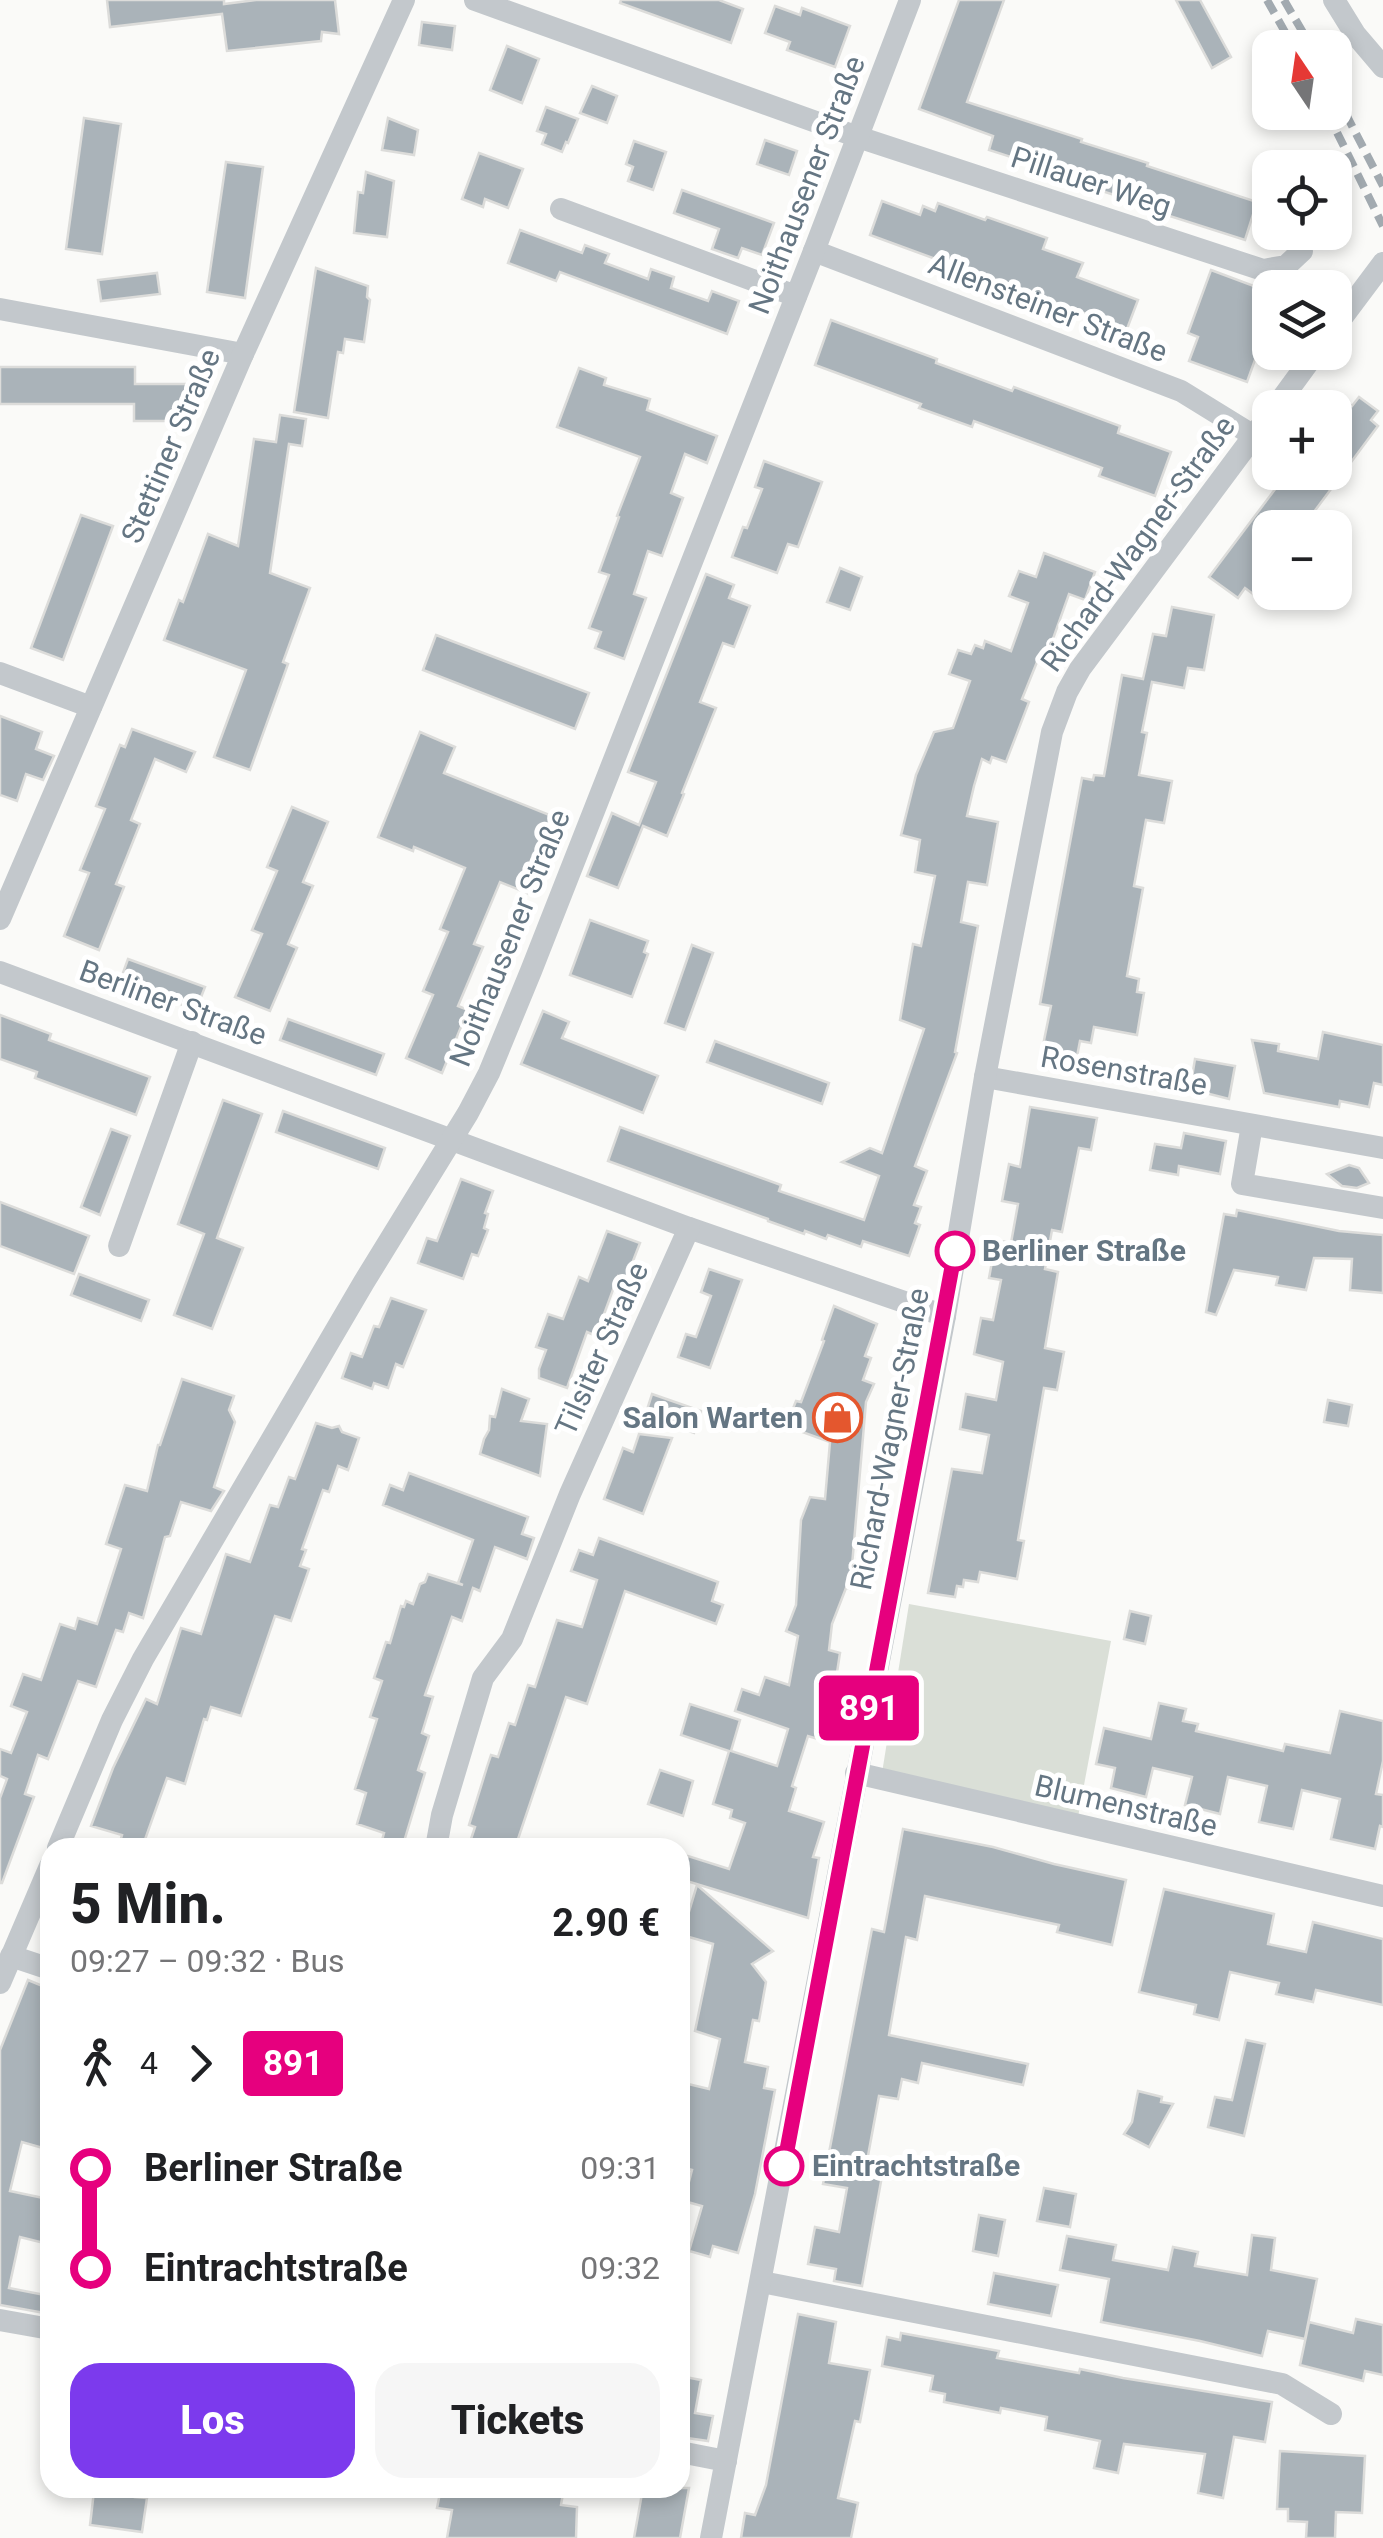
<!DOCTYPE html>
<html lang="de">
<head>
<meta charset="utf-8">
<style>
  body { margin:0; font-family:Roboto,sans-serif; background:#f6f6f6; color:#202124; height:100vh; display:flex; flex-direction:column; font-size:38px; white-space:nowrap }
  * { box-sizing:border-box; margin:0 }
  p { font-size:32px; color:#757577 }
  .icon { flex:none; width:55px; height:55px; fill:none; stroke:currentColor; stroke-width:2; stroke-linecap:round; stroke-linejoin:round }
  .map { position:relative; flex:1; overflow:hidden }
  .sheet { position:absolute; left:40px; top:1838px; width:650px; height:660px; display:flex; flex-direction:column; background:#fff; border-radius:30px; box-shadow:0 5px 15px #0003 }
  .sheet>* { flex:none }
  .badge { padding:0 20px; border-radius:8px; font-size:35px; line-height:65px }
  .needle { width:65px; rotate:347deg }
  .controls { position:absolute; left:1252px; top:30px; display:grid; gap:20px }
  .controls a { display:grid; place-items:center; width:100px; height:100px; border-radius:20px; background:#fff; box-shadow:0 5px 15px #0003; font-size:50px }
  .map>.badge { position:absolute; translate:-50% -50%; box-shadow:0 0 0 5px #fff }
  .legs { display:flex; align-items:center; gap:15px; height:110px; padding:0 30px; font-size:32px }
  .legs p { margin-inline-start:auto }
  .head { display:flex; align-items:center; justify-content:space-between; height:170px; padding:0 30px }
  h1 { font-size:55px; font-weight:800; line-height:75px }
  .primary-button { display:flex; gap:20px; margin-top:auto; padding:20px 30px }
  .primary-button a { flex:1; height:115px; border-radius:30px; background:#7c3aed; color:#fff; font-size:40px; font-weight:800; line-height:115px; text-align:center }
  .primary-button a+a { background:#f6f6f6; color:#202124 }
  ul { padding:0 30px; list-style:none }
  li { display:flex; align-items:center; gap:35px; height:100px; font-size:38px }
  li i { display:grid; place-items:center; width:15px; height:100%; margin:0 12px; background:currentColor }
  li i::after { content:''; width:25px; height:25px; margin:-12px; border:8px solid; border-radius:50%; background:#fff }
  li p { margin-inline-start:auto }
  li:first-child i { background:linear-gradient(#0000 50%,currentColor 0) }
  li:last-child i { background:linear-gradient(currentColor 50%,#0000 0) }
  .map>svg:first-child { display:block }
  .green { fill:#dadfd7 }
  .building { fill:#aab3b9; stroke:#dcdcda; stroke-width:2.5 }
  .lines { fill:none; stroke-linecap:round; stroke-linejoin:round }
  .minor { stroke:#c3c8cc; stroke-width:22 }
  .rail { stroke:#a2aab0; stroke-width:8; stroke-dasharray:15 8; stroke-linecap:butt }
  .line-1-casing { stroke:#fff; stroke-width:22 }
  .line-1 { stroke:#e6007e; stroke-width:15 }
  .stop-1-dot { fill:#fff; stroke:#e6007e; stroke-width:5 }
  .labels { text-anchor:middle; stroke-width:10; stroke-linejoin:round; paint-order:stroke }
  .street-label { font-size:30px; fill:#657683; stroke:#fff }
  .stop-label { font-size:30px; font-weight:bold; fill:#657683; stroke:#fff; text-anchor:start }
  .poi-label { font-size:30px; font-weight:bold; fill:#657683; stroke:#fff; text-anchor:end }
</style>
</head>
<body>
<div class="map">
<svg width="1383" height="2538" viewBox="0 0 1383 2538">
  <rect width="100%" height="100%" fill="#fafaf8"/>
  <path class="green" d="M909 1604 1111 1641 1078 1817 882 1773Z"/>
  <g class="building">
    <path d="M107 0H224V4L256 0H335L339 34 322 32 321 41 227 51 222 14 110 27Z"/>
    <path d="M621 0H719L743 9 731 43 620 3Z"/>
    <path d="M959 0H1004L967 102 1082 139 1081 142 1148 163 1147 166 1257 202 1245 240 1135 205 1136 202 1068 180 1070 176 989 150 993 136 919 109Z"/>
    <path d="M1176 0H1200L1231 57 1212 68Z"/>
    <path d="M775 6 800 15 802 8 850 26 835 67 787 50 790 42 765 33Z"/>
    <path d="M422 22 455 26 452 50 419 45Z"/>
    <path d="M507 46 539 59 522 103 490 90Z"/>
    <path d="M592 86 617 96 607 123 580 113Z"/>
    <path d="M546 107 578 119 568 143 566 142 562 152 542 144 546 134 537 131Z"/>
    <path d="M84 118 121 124 102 254 66 249Z"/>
    <path d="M388 118 418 130 414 155 382 150Z"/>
    <path d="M765 140 797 151 789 175 757 164Z"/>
    <path d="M634 141 666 152 653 190 628 181 633 167 626 164Z"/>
    <path d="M479 153 523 169 508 208 485 199 483 207 462 199Z"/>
    <path d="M226 162 263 167 245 298 207 292Z"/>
    <path d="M366 172 394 181 387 237 354 233 358 192 363 193Z"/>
    <path d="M682 190 774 223 762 255 742 248 738 258 712 249 719 229 674 213Z"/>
    <path d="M882 201 920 215 923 206 935 211 938 203 985 220 987 217 1047 238 1043 249 1083 263 1077 277 1138 300 1127 329 870 235Z"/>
    <path d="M520 230 582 253 585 245 609 254 605 263 648 279 651 269 674 277 671 288 708 301 712 291 739 301 727 334 560 272 556 281 508 263Z"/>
    <path d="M316 268 368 286 367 297 370 300 364 342 345 339 343 353 338 352 328 418 294 412Z"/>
    <path d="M1211 270 1270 292V337L1264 335 1247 382 1189 361 1198 337 1188 333Z"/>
    <path d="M157 273 160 294 101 301 98 280Z"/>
    <path d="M831 320 937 359 936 363 1012 391 1014 387 1120 426 1118 433 1171 452 1155 496 1099 476 1102 468 974 421 972 427 919 408 921 404 815 365Z"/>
    <path d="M0 367H135V384H191V421H134V404H0Z"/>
    <path d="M579 368 606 378 604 385 650 399 647 410 717 436 707 463 685 454 671 493 683 498 662 556 648 551 634 594 646 598 624 659 595 648 601 632 589 628 609 575 599 572 619 517 617 516 640 457 557 427Z"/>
    <path d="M1335 393 1352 406 1359 397 1378 411 1371 420 1378 426 1302 528H1270V571L1253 594 1245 588 1238 598 1209 577 1288 472H1335Z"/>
    <path d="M280 415 306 419 302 446 289 444 270 573 310 588 283 662 288 664 250 770 214 757 246 670 164 640 179 600 183 602 208 534 238 546 254 439 276 442Z"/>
    <path d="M764 461 822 482 798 547 788 544 777 573 732 557 743 527 747 528 762 489 755 487Z"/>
    <path d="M81 515 113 526 63 660 31 648Z"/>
    <path d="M1044 553 1095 572 1085 600 1069 594 1044 664 1037 662 1022 699 1029 702 1006 762 992 757 990 763 982 759 974 786 967 816 998 822 987 885 968 882 961 922 978 926 955 1052 957 1053 915 1166 927 1171 914 1205 921 1207 915 1223 920 1225 909 1256 863 1241 861 1247 828 1235 826 1239 805 1231 804 1234 768 1221V1219L608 1161 620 1127 781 1185 779 1191 864 1220 879 1176 842 1162 870 1148 882 1153 924 1029 900 1020 913 944 921 946 935 876 915 872 920 840 901 835 916 775 934 732 953 728 970 681 949 674 958 650 971 654 975 645 983 648 985 641 1011 651 1028 603 1009 596 1019 571 1036 577Z"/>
    <path d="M840 568 862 577 850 610 827 602Z"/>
    <path d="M706 574 734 585 729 598 750 606 734 647 723 643 700 702 716 708 682 793 684 794 667 836 643 826 618 888 587 876 612 813 639 825 656 782 628 772Z"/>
    <path d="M1172 607 1214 615 1204 670 1188 668 1184 688 1152 682 1142 732 1147 733 1139 775 1172 781 1164 823 1146 820 1134 886 1143 888 1127 976 1139 979 1137 992 1144 993 1137 1035 1094 1027 1091 1043 1080 1041 1074 1072 1039 1065 1051 1006 1040 1004 1082 778 1093 780 1094 775 1104 776 1122 675 1143 679 1153 634 1166 636Z"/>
    <path d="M436 635 589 693 575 729 423 670Z"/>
    <path d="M0 716 42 732 36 749 54 756 43 780 26 774 17 801 0 795Z"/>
    <path d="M132 729 195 752 186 772 155 759 131 820 140 824 116 884 124 887 99 950 64 936 89 873 80 870 105 809 96 806 120 745 125 747Z"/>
    <path d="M420 732 455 747 444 773 557 818 536 874 540 875 532 895 500 882 474 944 483 947 458 1006 468 1010 442 1073 406 1058 433 995 423 991 448 932 440 929 465 868 414 847 413 851 378 837Z"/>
    <path d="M292 807 328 822 303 882 313 886 288 944 297 948 270 1011 235 997 262 934 252 930 277 871 267 867Z"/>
    <path d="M590 920 648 941 644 952 648 954 632 997 570 975Z"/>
    <path d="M692 945 713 953 685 1030 665 1023Z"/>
    <path d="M128 959 205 987 196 1010 120 981Z"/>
    <path d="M543 1011 569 1022 562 1038 658 1076 643 1113 521 1064Z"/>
    <path d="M0 1015 51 1034 49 1040 150 1077 136 1115 35 1078 37 1072 0 1059Z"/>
    <path d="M288 1019 384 1054 376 1075 280 1040Z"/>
    <path d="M1323 1032 1383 1045V1085L1374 1083 1369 1107 1340 1101 1339 1107 1264 1093 1252 1040 1279 1044 1278 1051 1318 1059Z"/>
    <path d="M715 1041 829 1083 822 1104 707 1062Z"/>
    <path d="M1195 1059 1235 1066 1229 1099 1190 1089Z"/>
    <path d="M223 1100 262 1114 217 1238 243 1248 212 1329 174 1315 204 1234 178 1224Z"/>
    <path d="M1030 1107 1097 1118 1091 1150 1079 1148 1062 1232 1052 1230 1045 1269 1058 1272 1045 1348 1064 1352 1057 1390 1044 1388 1018 1540 1024 1541 1017 1579 980 1572 978 1582 964 1580 963 1587 957 1586 955 1597 928 1593 952 1469 982 1473 989 1435 960 1429 966 1394 996 1400 1003 1362 974 1354 981 1318 993 1320 1001 1280 989 1278 996 1240 1011 1243 1018 1204 1002 1201 1009 1164 1020 1167Z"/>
    <path d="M283 1111 385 1148 378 1169 276 1132Z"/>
    <path d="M111 1129 130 1136 100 1215 81 1207Z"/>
    <path d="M1184 1133 1226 1141 1220 1174 1179 1166 1178 1175 1150 1170 1155 1144 1181 1148Z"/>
    <path d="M1349 1165 1359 1168 1369 1183 1357 1188 1342 1186 1327 1174Z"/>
    <path d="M461 1179 493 1191 485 1213 488 1214 484 1228 488 1230 478 1256 472 1254 463 1279 418 1263 427 1238 437 1241Z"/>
    <path d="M0 1202 89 1236 74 1274 0 1246Z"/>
    <path d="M1237 1210 1339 1231 1383 1235V1293L1350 1290 1352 1259 1314 1258 1306 1290 1276 1285 1278 1277 1234 1270 1216 1315 1206 1312 1224 1214 1236 1216Z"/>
    <path d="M607 1231 640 1243 626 1279 618 1276 596 1336 587 1332 567 1388 539 1378V1369L546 1350 536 1347 548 1314 563 1319 579 1277 588 1281Z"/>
    <path d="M709 1269 742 1280 710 1368 678 1357 686 1334 696 1337 711 1296 701 1292Z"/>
    <path d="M79 1274 149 1300 141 1321 71 1295Z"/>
    <path d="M391 1298 426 1310 403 1367 396 1364 388 1388 374 1383 372 1389 342 1378 351 1353 362 1357 374 1326 379 1327Z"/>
    <path d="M834 1306 877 1324 865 1356 871 1358 863 1380 874 1384 866 1402 850 1589 846 1588 832 1624 829 1650 840 1653 833 1699 821 1740 808 1736 792 1786 796 1788 789 1811 824 1822 813 1857 819 1858 808 1918 680 1879 688 1856 729 1869 745 1823 730 1818 732 1810 713 1804 729 1751 681 1735 690 1704 740 1720 731 1751 777 1766 788 1729 735 1711 742 1689 759 1695 765 1677 789 1685 798 1636 786 1631 796 1605 801 1520 810 1497 825 1499 830 1442 786 1426 796 1401 801 1402 824 1341 822 1340Z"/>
    <path d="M182 1379 234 1396 229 1410 235 1422 214 1487 224 1491 211 1511 181 1502 170 1536 165 1537 143 1618 129 1613 123 1632 116 1630 96 1687 78 1681 48 1759 38 1755 25 1794 34 1797 2 1883H0V1798L7 1779 0 1776V1749L11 1753 27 1712 11 1706 23 1674 41 1680 60 1624 75 1629 78 1618 97 1624 121 1549 106 1544 125 1485 147 1491 158 1445H160Z"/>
    <path d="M502 1389 529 1399 521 1421 547 1424 540 1476 480 1454 484 1439 489 1430 490 1416 495 1417Z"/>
    <path d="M652 1394 701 1411 694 1433 645 1416Z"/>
    <path d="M1328 1400 1352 1405 1348 1426 1324 1422Z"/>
    <path d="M316 1423 332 1428 339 1426 342 1432 359 1438 348 1470 338 1466 329 1492 323 1490 302 1549 306 1550 300 1566 309 1569 291 1621 275 1616 241 1716 211 1707 207 1720 204 1719 185 1784 167 1778 142 1848H118L122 1835 91 1826 113 1768 146 1699 157 1704 181 1628 201 1634 226 1554 250 1562 270 1505 278 1507 289 1477 295 1479Z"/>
    <path d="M639 1434 672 1438 643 1514 604 1499 623 1448 633 1452Z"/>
    <path d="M409 1473 528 1517 522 1534 534 1538 527 1559 495 1547 480 1591 473 1588 462 1621 452 1617 425 1695 433 1697 422 1733 429 1736 418 1770 425 1773 402 1848H392L381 1844 384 1833 357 1824 366 1793 355 1789 377 1719 370 1717 382 1681 374 1678 386 1642 390 1643 401 1606 404 1607 406 1601 413 1604 420 1584 425 1582 428 1574 463 1585 458 1583 473 1540 383 1505 390 1485 403 1490Z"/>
    <path d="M599 1538 718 1582 712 1601 723 1605 716 1624 625 1591 587 1704 566 1697 515 1848H468L475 1827 469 1825 487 1767 491 1755 498 1757 509 1723 515 1725 528 1685 535 1687 557 1620 582 1627 597 1580 571 1571 579 1550 593 1555Z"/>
    <path d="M1130 1611 1151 1616 1145 1644 1124 1639Z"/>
    <path d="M1159 1703 1186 1709 1183 1721 1198 1724 1196 1731 1283 1751 1285 1744 1330 1753 1340 1711 1383 1721V1761L1376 1794 1383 1795V1827L1380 1826 1375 1849 1331 1839 1340 1799 1302 1790 1293 1829 1259 1822 1267 1786 1228 1777 1220 1814 1185 1805 1192 1777 1153 1768 1146 1797 1111 1788 1115 1768 1096 1764 1104 1728 1151 1739Z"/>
    <path d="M660 1770 693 1781 683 1816 648 1804Z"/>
    <path d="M903 1829 993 1847 1054 1864 1126 1880 1112 1945 1057 1932 1059 1925 925 1896 917 1940 906 1937 889 2035 1028 2064 1023 2085 922 2063 918 2083 902 2079 898 2099 879 2096 865 2172 882 2176 862 2286 834 2281 836 2269 808 2264 815 2227 839 2232 847 2188 823 2184 872 1929 884 1932Z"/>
    <path d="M697 1885 773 1951 752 1964 766 1982 759 2021 753 2020 745 2062 768 2067 764 2088 775 2090 755 2194 738 2253 713 2246 710 2257 689 2251 702 2206 684 2201 692 2170 680 2167V2082L709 2089 720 2039 695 2031 713 1944 682 1935Z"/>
    <path d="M1164 1889 1274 1914 1268 1944 1306 1952 1313 1922 1383 1939V2005L1316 1990 1313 2002 1276 1994 1279 1983 1230 1972 1219 2020 1194 2014 1196 2005 1139 1992Z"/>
    <path d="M28 1980 50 1989V2150L22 2142 10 2191 48 2199 45 2215 50 2216V2225L44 2243 20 2237 9 2288 50 2296V2314L0 2305V2050Z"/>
    <path d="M1246 2040 1265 2044 1244 2136 1208 2127 1215 2097 1232 2100Z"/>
    <path d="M1138 2091 1162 2097 1161 2102 1173 2104 1149 2147 1124 2134 1132 2122Z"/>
    <path d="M1044 2188 1076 2194 1070 2227 1037 2221Z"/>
    <path d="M979 2215 1005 2220 998 2256 973 2251Z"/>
    <path d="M1252 2235 1275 2238 1271 2270 1317 2279 1305 2339 1268 2331 1262 2356 1200 2341 1101 2322 1109 2279 1060 2270 1067 2236 1116 2245 1113 2260 1168 2270 1173 2247 1198 2252 1195 2266 1247 2275Z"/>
    <path d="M994 2273 1058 2285 1051 2316 988 2304Z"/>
    <path d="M798 2314 836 2322 829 2363 870 2370 860 2422 855 2421 838 2498 858 2503 851 2538H741L745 2513 755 2515 766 2485Z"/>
    <path d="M1356 2319 1383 2325V2375L1365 2371 1363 2381 1300 2365 1309 2322 1353 2333Z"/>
    <path d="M901 2333 999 2351 997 2358 1079 2373 1080 2369 1123 2378 1272 2402 1265 2442 1234 2437 1223 2498 1198 2493 1205 2454 1124 2444 1118 2473 1094 2468 1100 2441 1045 2430 1047 2417 1001 2408 1000 2413 944 2402 945 2394 930 2391 933 2376 882 2366 887 2337 900 2340Z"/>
    <path d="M680 2376 701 2380 695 2413 713 2416 708 2441 680 2437Z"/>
    <path d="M1280 2451 1365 2456 1362 2513 1336 2512 1335 2538H1306L1307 2522 1288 2521V2509H1277Z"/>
    <path d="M114 2488H136L135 2497 147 2498 142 2532 90 2525 94 2491 113 2493Z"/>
    <path d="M441 2488H564L561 2505 577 2507 576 2538H447L452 2510 437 2508Z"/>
    <path d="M643 2488H689L680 2538H634Z"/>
  </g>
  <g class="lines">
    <g class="minor">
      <path d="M475 0 858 137 1263 270 1286 266 1302 251"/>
      <path d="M1334 0 1355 34 1383 67"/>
      <path d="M561 209 796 296"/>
      <path d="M814 251 1181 391 1254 436"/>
      <path d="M0 309 243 354"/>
      <path d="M1335 327 1383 263"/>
      <path d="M1275 408 1316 352"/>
      <path d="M0 673 91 707"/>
      <path d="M0 919 243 354 404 0"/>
      <path d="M0 972 689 1228 945 1316"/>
      <path d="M985 1077 1383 1148"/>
      <path d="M1252 1125 1242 1184 1383 1208"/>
      <path d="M119 1246 192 1042"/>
      <path d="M856 1773 1383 1896"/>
      <path d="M58 1848 112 1720 143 1659 364 1282 468 1113 489 1073 531 971 814 251 910 0"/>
      <path d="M436 1848 442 1815 483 1678 512 1639 570 1494 689 1228"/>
      <path d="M11 1956 50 1969"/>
      <path d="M0 1983 50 1866"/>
      <path d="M762 2282 1282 2384 1331 2414"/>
      <path d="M0 2320 50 2329"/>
      <path d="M680 2452 726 2461"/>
      <path d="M711 2538 945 1316 985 1077 1052 732 1067 692 1080 669 1270 414"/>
    </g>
    <g class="rail">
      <path d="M1267 0 1294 48"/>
      <path d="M1284 0 1312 48"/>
      <path d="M1335 93 1383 186"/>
      <path d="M1327 112 1383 226"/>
    </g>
  </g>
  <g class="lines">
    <defs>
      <path id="line-1" d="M784 2166 955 1251"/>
    </defs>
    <use href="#line-1" class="line-1-casing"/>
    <use href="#line-1" class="line-1"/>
  </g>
  <defs>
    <symbol id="shop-ring" viewBox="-11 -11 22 22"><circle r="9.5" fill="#fff" stroke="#e4572e" stroke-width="1.5"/><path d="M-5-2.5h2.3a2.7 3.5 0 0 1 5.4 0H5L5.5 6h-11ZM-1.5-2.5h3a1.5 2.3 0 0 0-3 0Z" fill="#e4572e"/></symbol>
  </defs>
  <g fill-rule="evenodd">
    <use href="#shop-ring" x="810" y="1390" width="55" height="55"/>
  </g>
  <g class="stop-1-dot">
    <circle cx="955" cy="1251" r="18"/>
    <circle cx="784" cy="2166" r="18"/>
  </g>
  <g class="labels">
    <g class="street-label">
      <text transform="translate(1091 182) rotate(18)" y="10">Pillauer Weg</text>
      <text transform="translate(807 185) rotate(-69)" y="10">Noithausener Straße</text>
      <text transform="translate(1048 308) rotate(21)" y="10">Allensteiner Straße</text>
      <text transform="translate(171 446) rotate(-67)" y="10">Stettiner Straße</text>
      <text transform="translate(1138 544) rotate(-54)" y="10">Richard-Wagner-Straße</text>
      <text transform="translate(510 938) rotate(-68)" y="10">Noithausener Straße</text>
      <text transform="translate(173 1003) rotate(20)" y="10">Berliner Straße</text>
      <text transform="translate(1124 1071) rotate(10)" y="10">Rosenstraße</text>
      <text transform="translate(602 1349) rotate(-66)" y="10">Tilsiter Straße</text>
      <text transform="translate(890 1439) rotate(-79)" y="10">Richard-Wagner-Straße</text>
      <text transform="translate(1126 1806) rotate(13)" y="10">Blumenstraße</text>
    </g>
    <g class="stop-label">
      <text x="982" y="1261">Berliner Straße</text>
      <text x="812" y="2176">Eintrachtstraße</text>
    </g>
    <g class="poi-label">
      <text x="803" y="1428">Salon Warten</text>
    </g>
  </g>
</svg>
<div class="controls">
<a><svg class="needle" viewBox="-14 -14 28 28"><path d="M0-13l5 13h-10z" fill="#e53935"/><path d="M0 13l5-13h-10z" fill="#757577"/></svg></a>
<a><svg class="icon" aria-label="locate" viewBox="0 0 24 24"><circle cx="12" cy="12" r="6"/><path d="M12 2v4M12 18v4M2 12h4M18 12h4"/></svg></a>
<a><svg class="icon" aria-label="layers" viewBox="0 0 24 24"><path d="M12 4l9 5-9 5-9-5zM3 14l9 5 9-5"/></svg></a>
<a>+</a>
<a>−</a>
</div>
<b class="badge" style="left:869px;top:1708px;background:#e6007e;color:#fff">891</b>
<section class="sheet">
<div class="head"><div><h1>5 Min.</h1><p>09:27 – 09:32 · Bus</p></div><b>2.90 €</b></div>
<div class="legs"><svg class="icon" aria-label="walk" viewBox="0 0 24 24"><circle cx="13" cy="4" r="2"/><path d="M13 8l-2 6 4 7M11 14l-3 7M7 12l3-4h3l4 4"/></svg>4<svg class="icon" aria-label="forward" viewBox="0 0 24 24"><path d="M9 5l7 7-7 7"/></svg><b class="badge" style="background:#e6007e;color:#fff">891</b></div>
<ul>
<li><i style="color:#e6007e"></i><b>Berliner Straße</b><p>09:31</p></li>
<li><i style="color:#e6007e"></i><b>Eintrachtstraße</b><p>09:32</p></li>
</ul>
<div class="primary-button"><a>Los</a><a>Tickets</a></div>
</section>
</div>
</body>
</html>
